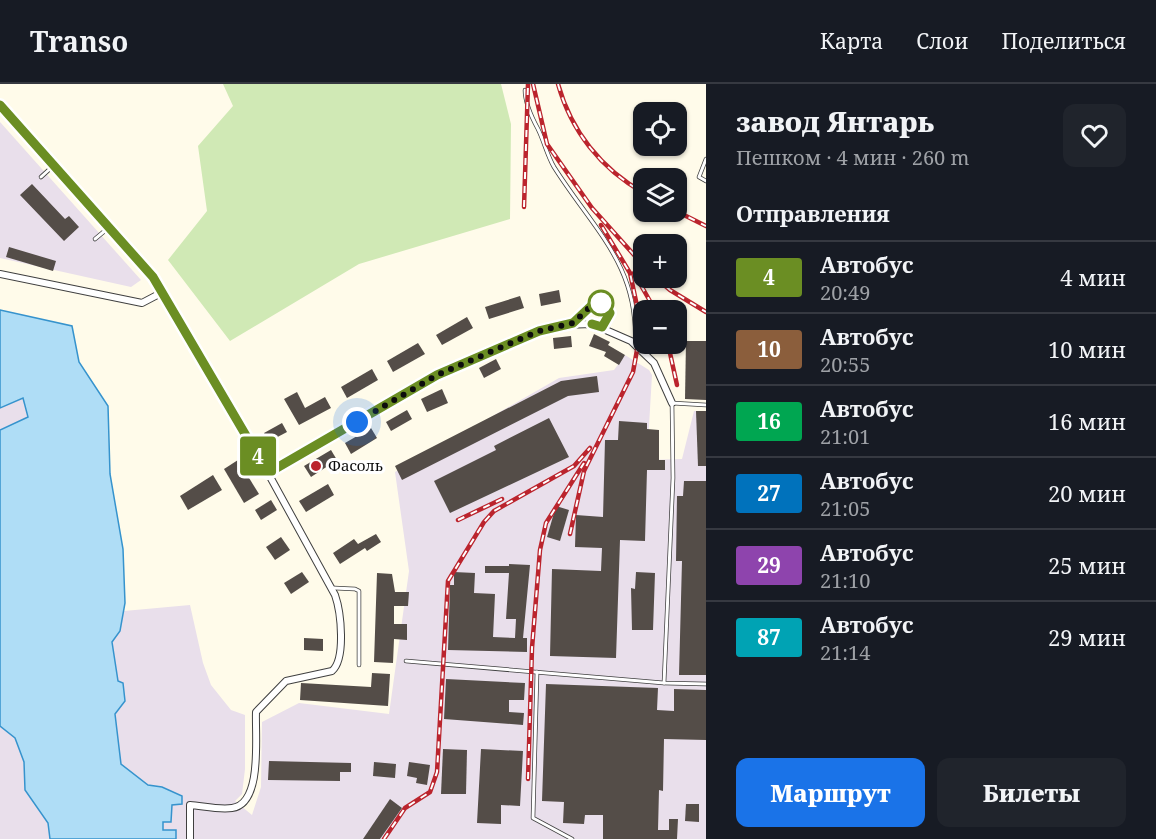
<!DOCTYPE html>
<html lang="ru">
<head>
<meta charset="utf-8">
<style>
  body { margin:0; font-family:"Noto Serif",serif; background:#20242c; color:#f1f3f6; height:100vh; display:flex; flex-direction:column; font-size:22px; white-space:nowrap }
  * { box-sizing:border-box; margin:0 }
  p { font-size:20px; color:#9ea1a6 }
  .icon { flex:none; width:33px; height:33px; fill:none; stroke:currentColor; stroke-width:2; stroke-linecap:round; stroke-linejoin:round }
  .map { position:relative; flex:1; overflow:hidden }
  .panel { display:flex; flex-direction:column; background:#171b24; width:450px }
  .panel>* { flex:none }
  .badge { padding:0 12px; border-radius:4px; font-size:21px; line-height:39px }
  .tools { position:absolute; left:633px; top:18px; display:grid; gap:12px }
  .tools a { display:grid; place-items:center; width:54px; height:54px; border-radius:12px; background:#171b24; box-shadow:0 2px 4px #0004; font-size:30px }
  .you { position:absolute; width:30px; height:30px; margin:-15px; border:4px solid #fff; border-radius:50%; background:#1a73e8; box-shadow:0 0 0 9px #1a73e833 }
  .map>.badge { position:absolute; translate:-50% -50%; box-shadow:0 0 0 3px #fff }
  h2 { padding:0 30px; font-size:22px; line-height:54px }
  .round { display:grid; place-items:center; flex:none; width:63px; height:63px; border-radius:12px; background:#20242c }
  .summary { display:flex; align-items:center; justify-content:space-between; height:102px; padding:0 30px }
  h1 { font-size:28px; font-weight:800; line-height:45px }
  .action { display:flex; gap:12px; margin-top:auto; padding:12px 30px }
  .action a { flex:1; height:69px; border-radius:12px; background:#1a73e8; color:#fff; font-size:24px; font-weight:800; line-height:69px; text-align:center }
  .action a+a { background:#20242c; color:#f1f3f6 }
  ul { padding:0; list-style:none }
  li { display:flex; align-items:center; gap:18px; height:72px; padding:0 30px; border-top:2px solid #363941 }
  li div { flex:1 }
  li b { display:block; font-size:22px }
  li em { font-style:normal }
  li .badge { min-width:66px; font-weight:700; text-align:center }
  header { display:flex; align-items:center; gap:36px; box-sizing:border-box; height:84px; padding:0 30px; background:#171b24; border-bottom:2px solid #363941 }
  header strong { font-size:28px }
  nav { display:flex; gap:33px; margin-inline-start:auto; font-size:21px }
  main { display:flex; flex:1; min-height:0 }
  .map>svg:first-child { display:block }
  .industrial { fill:#e9dfeb }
  .green { fill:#d0e9b5 }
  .water { fill:#afddf6; stroke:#3693cd; stroke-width:1.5 }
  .building { fill:#544d48 }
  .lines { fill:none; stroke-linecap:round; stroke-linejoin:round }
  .lane-casing { stroke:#3f3f3f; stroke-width:4.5 }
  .street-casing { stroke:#3f3f3f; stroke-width:8 }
  .secondary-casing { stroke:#2e2e2e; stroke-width:10 }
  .lane { stroke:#fff; stroke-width:3 }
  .street { stroke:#fff; stroke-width:6 }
  .secondary { stroke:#fff4a5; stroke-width:8 }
  .rail-casing { stroke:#bb242d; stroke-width:4.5 }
  .rail { stroke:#fff; stroke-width:2; stroke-dasharray:7; stroke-linecap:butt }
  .line-casing { stroke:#fff; stroke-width:14 }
  .line { stroke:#6b8e23; stroke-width:9 }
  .walk { stroke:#0c0c0c; stroke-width:6; stroke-dasharray:0 10.8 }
  .stop-dot { fill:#fff; stroke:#6b8e23; stroke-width:3 }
  .poi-dot { fill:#bb242d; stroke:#fff; stroke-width:2 }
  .labels { text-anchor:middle; stroke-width:6; stroke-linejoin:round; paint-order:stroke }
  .poi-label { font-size:15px; fill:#0c0c0c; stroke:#fff; text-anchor:start }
</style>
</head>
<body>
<header>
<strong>Transo</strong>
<nav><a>Карта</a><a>Слои</a><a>Поделиться</a></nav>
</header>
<main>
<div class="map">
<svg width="706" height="755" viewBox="0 0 706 755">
  <rect width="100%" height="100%" fill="#fffbea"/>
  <g class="industrial">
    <path d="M0 38 141 196 131 203 0 174Z"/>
    <path d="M625 271 649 286 652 291 647 376 682 375 694 327H706V755H176V746L163 747 162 703 148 701 121 680 115 630 125 617 123 599 118 598 112 557 120 547 124 527 190 521 203 579 211 601 231 626 245 631V685L242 710 235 717 252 731 261 703 262 638 299 619 389 630 409 487 395 388 559 294 614 286Z"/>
    <path d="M23 314 28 333 0 346V324Z"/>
    <path d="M0 642 15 654 24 677 25 706 48 739 50 755H0Z"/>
  </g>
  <path class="green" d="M223 0H501L511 40 510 135 359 180 230 257 168 176 207 127 198 62 233 22Z"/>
  <path class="water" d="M0 226 72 242 79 278 108 322 110 390 123 465 125 519 120 547 112 558 118 597 123 599 125 617 115 630 121 680 148 701 162 703 182 712V720L172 721 171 738H163V746H176V755H50L48 739 25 706 24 678 15 654 0 642V346L28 333 23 314 0 324Z"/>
  <g class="building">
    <path d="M32 100 65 135 69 132 79 143 64 157 20 111Z"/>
    <path d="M9 163 56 177 53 187 6 173Z"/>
    <path d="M559 206 561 218 541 222 539 210Z"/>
    <path d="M520 212 524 224 489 235 485 223Z"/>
    <path d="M467 233 473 244 442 261 436 251Z"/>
    <path d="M594 250 610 258 608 261 625 271 619 281 604 272 606 268 589 262Z"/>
    <path d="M571 252 572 263 554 265 553 254Z"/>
    <path d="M686 257H706V316L685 315Z"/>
    <path d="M418 259 425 270 393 288 387 277Z"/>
    <path d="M496 275 501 285 484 294 479 284Z"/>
    <path d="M372 285 378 296 347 314 341 303Z"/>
    <path d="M597 292 599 308 568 312 402 396 395 382 561 297Z"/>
    <path d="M442 305 448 319 427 328 421 315Z"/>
    <path d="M297 308 305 324 325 313 331 324 299 341 284 315Z"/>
    <path d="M407 326 412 335 391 347 386 338Z"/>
    <path d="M696 327H706V382H698Z"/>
    <path d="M549 334 569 373 450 429 434 397 496 366 494 362Z"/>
    <path d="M619 337 647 339V345L659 346V376H665V386H647L645 457 620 456 616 574 550 572 552 485 601 487 602 464 575 463 576 431 603 433 605 356H618Z"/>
    <path d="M282 339 287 348 268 358 264 349Z"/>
    <path d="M371 344 377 354 351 370 345 359Z"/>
    <path d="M331 366 337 376 311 393 304 382Z"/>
    <path d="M238 376 259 410 244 419 224 385Z"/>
    <path d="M213 391 222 406 188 426 180 412Z"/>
    <path d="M684 397H706V591H679L682 477H676L677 412H683Z"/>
    <path d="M328 400 334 411 306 428 299 417Z"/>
    <path d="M271 416 277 426 261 436 255 426Z"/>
    <path d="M556 422 569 426 560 457 547 453Z"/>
    <path d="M376 450 381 458 367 467 365 464 340 480 333 469 354 455 358 460Z"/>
    <path d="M281 453 290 466 275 476 266 463Z"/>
    <path d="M509 480 530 481 523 554H527V568L448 566 450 501H454V488L475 489 474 509 495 510 493 553 515 554 516 535H506L509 489H485V482H509Z"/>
    <path d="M302 488 309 498 291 510 284 499Z"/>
    <path d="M636 488 655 489 653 546H632L631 504 635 505Z"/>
    <path d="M377 489 392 490 395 508H409L408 522H394V540H407V556L394 555 393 579 374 578Z"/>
    <path d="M304 554 323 555V567L304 566Z"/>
    <path d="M372 589 390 590 388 622 300 616 301 599 371 603Z"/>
    <path d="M446 595 525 599 524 616H509V628L524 629 523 641 444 635Z"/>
    <path d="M546 600 658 604 657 626 674 627V605L706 606V656L664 655 663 707 659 706 658 746H669V735H678L677 755H603V731H585L584 740 563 739 564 718 542 717Z"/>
    <path d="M443 665 467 666 466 710H441Z"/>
    <path d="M481 665 523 667 520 722 501 721V740L477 739Z"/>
    <path d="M269 677 351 679V688H340V697L268 696Z"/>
    <path d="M374 678 396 680 395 694 373 692Z"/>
    <path d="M409 678 430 681 427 701 416 699 417 694 407 692Z"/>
    <path d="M390 715 402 724 380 755H363Z"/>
    <path d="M686 720H699V738L685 737Z"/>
  </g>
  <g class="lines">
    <defs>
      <g id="lane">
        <path d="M525 6C525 19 532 34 538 45 544 57 547 71 554 83 593 145 639 181 635 260"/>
        <path d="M706 75 699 93 706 97"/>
        <path d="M41 93 52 83"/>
        <path d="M95 155 107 145"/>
        <path d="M573 239C582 230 591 217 605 221L610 229 602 243"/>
        <path d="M706 321 672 319 673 394 664 599 706 600"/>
        <path d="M334 504 355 505 359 507V581"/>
        <path d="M406 577 664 599"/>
        <path d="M537 588 533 734 572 755"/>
      </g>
      <g id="street">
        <path d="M0 190 142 219 161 209"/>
        <path d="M190 755V721C203 722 219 726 232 724 263 720 255 652 256 628L286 597 332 587C346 575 341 528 335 511L268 389 437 291 539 247 562 241 592 240 631 257 654 279 672 319"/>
      </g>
      <path id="secondary" d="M0 21 153 193 268 389"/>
    </defs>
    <use href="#lane" class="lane-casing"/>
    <use href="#street" class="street-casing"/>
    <use href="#secondary" class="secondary-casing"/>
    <use href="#lane" class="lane"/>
    <use href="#street" class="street"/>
    <use href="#secondary" class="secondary"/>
    <defs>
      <g id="rail">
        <path d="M533 0 547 60 592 124 644 182"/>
        <path d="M558 0C571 47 601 85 644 109"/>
        <path d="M524 123 528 0"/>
        <path d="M676 127 706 142"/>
        <path d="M634 189 655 226"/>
        <path d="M656 194 670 206 706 228"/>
        <path d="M668 260 677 301"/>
        <path d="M458 436 502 415"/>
        <path d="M570 450 584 387 633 288 639 255 640 236 630 189 601 141"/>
        <path d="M528 695 532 564 540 466 546 439 584 379"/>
        <path d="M384 755 405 724 430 708 437 688 448 497 484 438 494 427 574 382 590 364"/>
      </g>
    </defs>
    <use href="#rail" class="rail-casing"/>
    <use href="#rail" class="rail"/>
  </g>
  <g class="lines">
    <defs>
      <path id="line" d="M0 21 153 193 268 389 437 291 539 247 573 239 591 222 605 221 610 229 602 243 592 240"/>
    </defs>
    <use href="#line" class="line-casing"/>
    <use href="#line" class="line"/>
    <path class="walk" d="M357 338 437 291 539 247 573 239 591 222 601 219"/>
  </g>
  <circle class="stop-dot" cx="601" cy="219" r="12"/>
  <circle class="poi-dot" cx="316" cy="382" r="6"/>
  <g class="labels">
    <g class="poi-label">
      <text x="328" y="387">Фасоль</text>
    </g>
  </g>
</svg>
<div class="tools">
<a><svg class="icon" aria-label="locate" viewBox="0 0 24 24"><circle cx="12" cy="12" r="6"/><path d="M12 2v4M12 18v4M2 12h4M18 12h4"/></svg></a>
<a><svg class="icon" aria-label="layers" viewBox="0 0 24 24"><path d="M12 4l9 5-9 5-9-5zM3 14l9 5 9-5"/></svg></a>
<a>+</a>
<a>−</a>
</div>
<div class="you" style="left:357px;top:338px"></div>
<b class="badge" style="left:258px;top:372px;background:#6b8e23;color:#fff">4</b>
</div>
<section class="panel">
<div class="summary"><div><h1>завод Янтарь</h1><p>Пешком · 4 мин · 260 m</p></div><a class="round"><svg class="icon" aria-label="heart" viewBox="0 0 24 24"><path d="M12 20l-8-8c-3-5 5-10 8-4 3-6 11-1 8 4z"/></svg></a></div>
<h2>Отправления</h2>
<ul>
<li><span class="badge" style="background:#6b8e23;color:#fff">4</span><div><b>Автобус</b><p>20:49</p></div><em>4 мин</em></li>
<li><span class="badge" style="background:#8b5e3c;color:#fff">10</span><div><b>Автобус</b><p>20:55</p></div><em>10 мин</em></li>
<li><span class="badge" style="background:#00a651;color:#fff">16</span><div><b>Автобус</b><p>21:01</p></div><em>16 мин</em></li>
<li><span class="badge" style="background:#0072bc;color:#fff">27</span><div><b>Автобус</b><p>21:05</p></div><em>20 мин</em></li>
<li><span class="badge" style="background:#8e44ad;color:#fff">29</span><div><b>Автобус</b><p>21:10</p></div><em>25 мин</em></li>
<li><span class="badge" style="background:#00a3b4;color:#fff">87</span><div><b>Автобус</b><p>21:14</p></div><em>29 мин</em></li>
</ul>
<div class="action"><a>Маршрут</a><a>Билеты</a></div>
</section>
</main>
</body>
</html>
